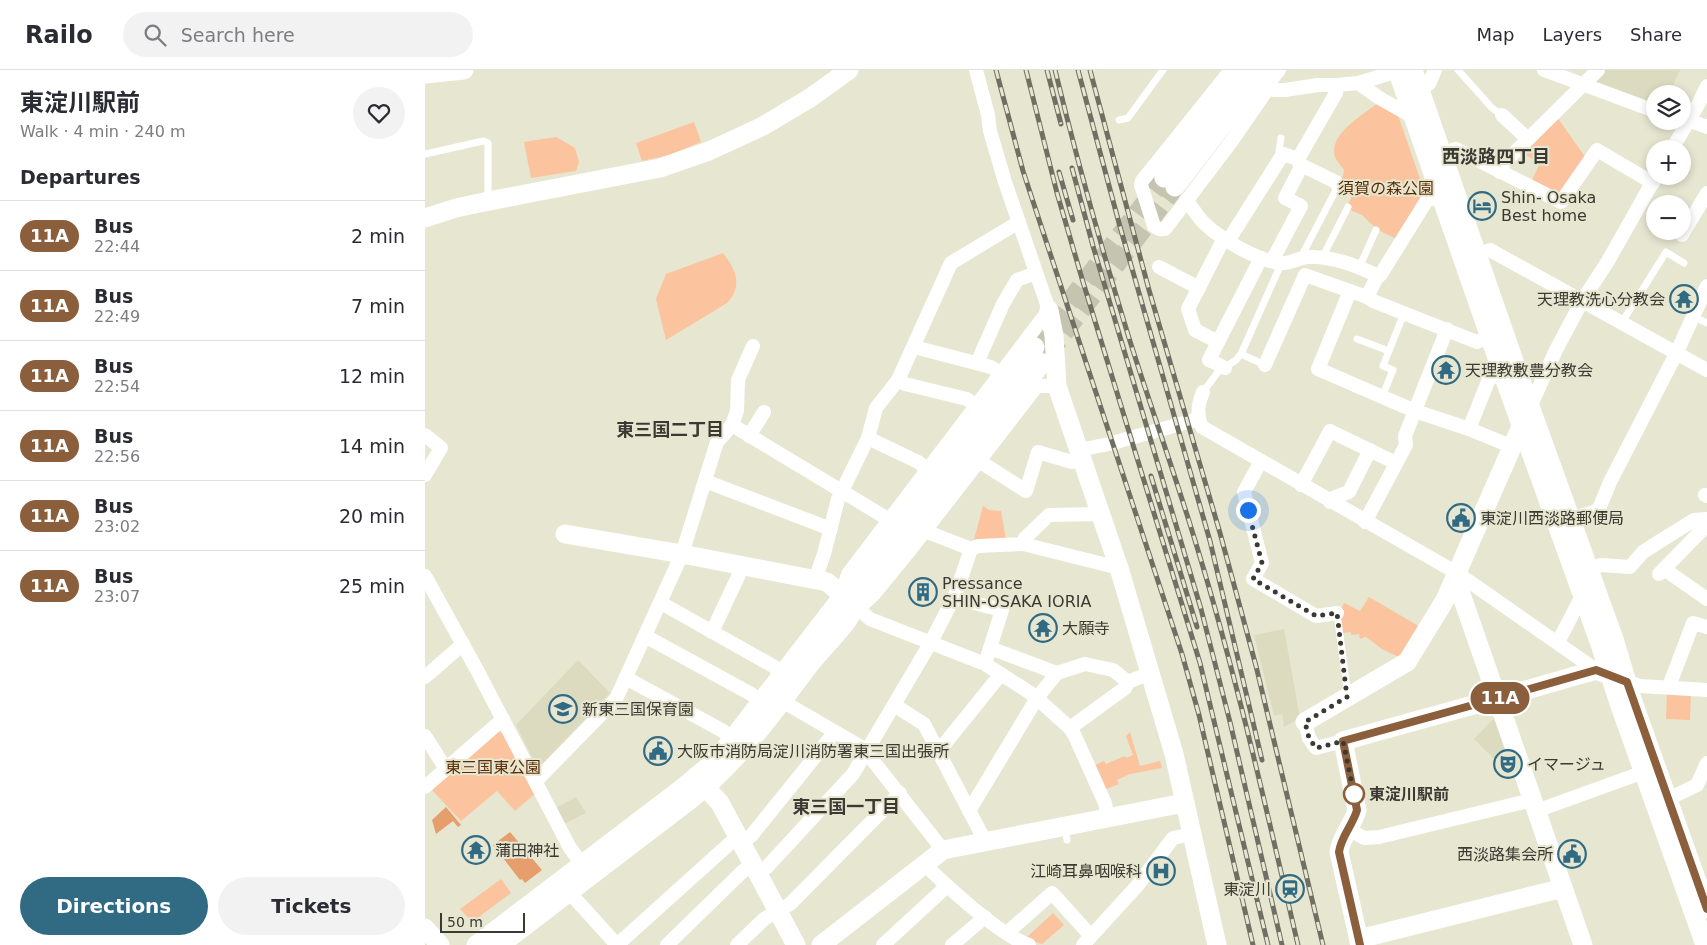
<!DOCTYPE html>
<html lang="en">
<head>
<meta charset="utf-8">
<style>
  body { margin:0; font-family:"DejaVu Sans","Noto Sans JP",sans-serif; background:#f2f2f3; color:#2b2b33; height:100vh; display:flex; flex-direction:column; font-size:19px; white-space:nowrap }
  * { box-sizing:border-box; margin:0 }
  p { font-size:16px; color:#7c7c81 }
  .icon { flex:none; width:28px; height:28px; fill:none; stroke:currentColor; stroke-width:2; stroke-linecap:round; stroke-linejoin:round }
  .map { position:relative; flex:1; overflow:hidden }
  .details { display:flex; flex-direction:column; background:#fff; width:425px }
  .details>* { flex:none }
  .badge { padding:0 10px; border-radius:16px; font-size:18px; line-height:32px }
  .buttons { position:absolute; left:1221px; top:15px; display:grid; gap:10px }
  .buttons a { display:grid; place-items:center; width:45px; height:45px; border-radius:50%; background:#fff; box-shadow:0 2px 8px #0003; font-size:25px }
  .scale { position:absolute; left:15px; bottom:12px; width:85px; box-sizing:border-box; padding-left:5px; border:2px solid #3b3a32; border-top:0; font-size:14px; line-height:18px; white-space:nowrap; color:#3b3a32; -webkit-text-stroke:4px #e7e6d1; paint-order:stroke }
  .you { position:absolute; width:25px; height:25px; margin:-12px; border:4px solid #fff; border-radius:50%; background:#1a73e8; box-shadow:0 0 0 8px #1a73e833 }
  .map>.badge { position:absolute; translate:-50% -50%; box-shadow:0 0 0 2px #fff }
  h2 { padding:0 20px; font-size:19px; line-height:45px }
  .round { display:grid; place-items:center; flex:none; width:52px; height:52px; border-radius:26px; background:#f2f2f3 }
  .head { display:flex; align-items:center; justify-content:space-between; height:85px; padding:0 20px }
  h1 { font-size:24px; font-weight:700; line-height:38px }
  .action { display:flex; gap:10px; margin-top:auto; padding:10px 20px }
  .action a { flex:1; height:58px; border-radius:30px; background:#306a83; color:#fff; font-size:20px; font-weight:700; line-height:58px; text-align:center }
  .action a+a { background:#f2f2f3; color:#2b2b33 }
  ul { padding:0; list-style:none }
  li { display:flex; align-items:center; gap:15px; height:70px; padding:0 20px; border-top:1px solid #e1e1e2 }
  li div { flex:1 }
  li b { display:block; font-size:19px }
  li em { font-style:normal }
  li .badge { min-width:55px; font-weight:700; text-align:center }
  header { display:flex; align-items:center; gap:30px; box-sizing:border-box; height:70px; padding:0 25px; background:#fff; border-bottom:1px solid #e1e1e2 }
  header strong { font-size:24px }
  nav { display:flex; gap:28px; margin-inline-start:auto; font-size:18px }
  .search { width:350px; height:45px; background:#f2f2f3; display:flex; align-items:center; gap:12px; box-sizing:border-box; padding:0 18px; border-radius:28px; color:#7c7c81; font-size:19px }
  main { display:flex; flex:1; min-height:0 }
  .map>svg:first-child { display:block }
  .built { fill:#dddbbf }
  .green { fill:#fbc39e }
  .forest { fill:#e59e6c }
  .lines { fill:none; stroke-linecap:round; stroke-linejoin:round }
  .secondary-tunnel { stroke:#c5c4b1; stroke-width:19; stroke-dasharray:19 9; stroke-linecap:butt }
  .lane { stroke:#fff; stroke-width:7 }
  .street { stroke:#fff; stroke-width:14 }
  .secondary { stroke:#fff; stroke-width:19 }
  .rail-casing { stroke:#706f63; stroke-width:5 }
  .rail { stroke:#e7e6d1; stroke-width:3; stroke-dasharray:9; stroke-linecap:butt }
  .line-casing { stroke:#fff; stroke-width:11 }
  .line { stroke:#8b5e3c; stroke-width:8 }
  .walk { stroke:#3b3a32; stroke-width:5; stroke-dasharray:0 9 }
  .stop-dot { fill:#fff; stroke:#8b5e3c; stroke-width:2.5 }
  .labels { text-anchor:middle; stroke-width:4; stroke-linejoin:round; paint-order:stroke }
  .park-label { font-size:16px; fill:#5a2d05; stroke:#e7e6d1 }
  .poi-label { font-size:16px; fill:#3b3a32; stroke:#e7e6d1; text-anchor:start }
  .stop-label { font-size:16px; font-weight:bold; fill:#3b3a32; stroke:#e7e6d1; text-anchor:start }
  .neighbourhood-label { font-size:18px; font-weight:bold; fill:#3b3a32; stroke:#e7e6d1 }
</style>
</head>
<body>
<header>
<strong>Railo</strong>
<div class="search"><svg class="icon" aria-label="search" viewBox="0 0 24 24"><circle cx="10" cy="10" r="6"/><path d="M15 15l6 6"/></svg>Search here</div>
<nav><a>Map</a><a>Layers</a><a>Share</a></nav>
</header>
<main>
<section class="details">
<div class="head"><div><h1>東淀川駅前</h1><p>Walk · 4 min · 240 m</p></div><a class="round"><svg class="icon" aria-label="heart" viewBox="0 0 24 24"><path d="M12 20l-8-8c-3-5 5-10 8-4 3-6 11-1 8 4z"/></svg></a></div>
<h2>Departures</h2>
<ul>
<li><span class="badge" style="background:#8b5e3c;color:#fff">11A</span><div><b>Bus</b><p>22:44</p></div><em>2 min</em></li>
<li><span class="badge" style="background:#8b5e3c;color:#fff">11A</span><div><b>Bus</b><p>22:49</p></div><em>7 min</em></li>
<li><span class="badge" style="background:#8b5e3c;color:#fff">11A</span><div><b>Bus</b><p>22:54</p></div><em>12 min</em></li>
<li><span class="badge" style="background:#8b5e3c;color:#fff">11A</span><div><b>Bus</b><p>22:56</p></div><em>14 min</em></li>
<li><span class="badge" style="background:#8b5e3c;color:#fff">11A</span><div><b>Bus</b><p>23:02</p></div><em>20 min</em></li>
<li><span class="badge" style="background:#8b5e3c;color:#fff">11A</span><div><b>Bus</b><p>23:07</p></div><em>25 min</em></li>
</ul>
<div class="action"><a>Directions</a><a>Tickets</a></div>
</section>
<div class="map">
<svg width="1282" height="875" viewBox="0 0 1282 875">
  <rect width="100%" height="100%" fill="#e7e6d1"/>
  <g class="built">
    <path d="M1177 0H1255L1246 20 1255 24H1230V36L1165 12Z"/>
    <path d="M859 559 875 648 859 657 857 644 849 646 829 565Z"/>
    <path d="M153 590 185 623 115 696 111 695 91 655Z"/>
    <path d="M1070 647 1081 678 1070 690 1049 669Z"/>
    <path d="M151 727 161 743 139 754 131 738Z"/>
  </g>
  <g class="green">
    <path d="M953 33 973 45 1001 126 974 170 953 160 937 145 923 139 922 136 927 126 922 113 915 115 914 110 918 106 919 100C916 96 912 91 910 87 903 64 938 45 953 33Z"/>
    <path d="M1132 47 1161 88 1133 125 1106 112 1115 93 1095 82Z"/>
    <path d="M269 52 276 72 244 85 217 91 211 73Z"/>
    <path d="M131 67 150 78 154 92 151 101 106 108 99 72Z"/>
    <path d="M298 183C311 199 318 216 302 233L241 270 231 229 241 204Z"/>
    <path d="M558 436 564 440 576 441 581 470 548 473Z"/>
    <path d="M944 527 997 558 978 589 957 579 941 567 935 569 934 564 926 565V562L917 563 915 541 919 533 935 541Z"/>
    <path d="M1242 622H1266L1265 650 1241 649Z"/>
    <path d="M72 661 79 663 111 723 90 741 72 721 36 751 6 719Z"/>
    <path d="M705 662 715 696 735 691 737 698 705 704 692 710 694 714 679 720 668 696 679 691 681 694 700 686 701 688 708 685 701 666Z"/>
    <path d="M76 809 86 823 47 852 35 839Z"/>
    <path d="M628 843 639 855 617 874 600 869Z"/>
  </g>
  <g class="forest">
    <path d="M21 737 36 755 33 757 28 751 11 764 7 750Z"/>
    <path d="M85 762 117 800 100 813 97 809 95 810 68 775Z"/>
  </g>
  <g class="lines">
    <g class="secondary-tunnel">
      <path d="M610 277 739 108"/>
      <path d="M622 285 750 117"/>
    </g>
    <g class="lane">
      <path d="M1033 0 1067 38 1077 45"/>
      <path d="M694 50 703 48 738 0"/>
      <path d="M856 68 854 81 857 84"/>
      <path d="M0 84 58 71 63 73V130"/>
      <path d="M876 187 913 116"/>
      <path d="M897 188 923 137"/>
      <path d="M934 198 951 160"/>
      <path d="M1269 247 1282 253"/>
      <path d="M1196 254 1241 182 1259 193"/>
      <path d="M932 269 964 281"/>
      <path d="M816 284 840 295"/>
      <path d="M778 322 793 302 811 290 816 284 856 194"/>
      <path d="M957 327 968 300 958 296 979 243"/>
      <path d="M912 543 923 626"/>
      <path d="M640 756 642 770"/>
    </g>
    <g class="street">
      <path d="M806 0 717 111 716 115 729 156C733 159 735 160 740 159L806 72 844 17 846 10 854 0"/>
      <path d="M1119 0 1230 41"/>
      <path d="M933 13 956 29 990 48"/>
      <path d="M844 17 848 20H860L893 15H912L933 13 973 1"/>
      <path d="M994 18 1004 14 1010 0"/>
      <path d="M1077 45 1103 69"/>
      <path d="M1258 50 1268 52 1282 57"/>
      <path d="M1247 79 1274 33 1282 16"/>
      <path d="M1016 84 1031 79 1136 132 1172 80 1228 113"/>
      <path d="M873 89 911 23 912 15"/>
      <path d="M1075 102 1079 93 1173 0"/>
      <path d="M761 130C768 138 773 148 780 154 797 170 832 190 854 193 864 195 874 187 884 187 907 186 933 196 953 206"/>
      <path d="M1257 165 1282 123"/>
      <path d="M799 168 763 239 770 260 793 272 784 290 800 298"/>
      <path d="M803 171 858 84 873 89 874 94 911 112 913 116"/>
      <path d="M1052 185 1065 180 1282 300"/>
      <path d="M847 191 876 136 860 128 877 95"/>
      <path d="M734 197 774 218"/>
      <path d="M925 221 893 299 990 341 1044 359 1088 377"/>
      <path d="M942 227 951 209 956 204 1002 130 1015 126"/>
      <path d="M793 272 836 188"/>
      <path d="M489 277 566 297 575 303"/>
      <path d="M552 293 578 234 592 210 611 203"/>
      <path d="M840 295 880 205 942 227 948 231 1052 272 1065 267"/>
      <path d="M473 310 480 314 542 329 550 335"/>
      <path d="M778 322C773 334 771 345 777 357L1032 503 1171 600"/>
      <path d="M1105 337 1131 280 1157 231 1183 191 1231 106"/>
      <path d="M307 355 463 449"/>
      <path d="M1044 359 1064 309 1077 302"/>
      <path d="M0 365 16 378 0 405"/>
      <path d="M324 366 339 342"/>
      <path d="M443 368 493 392 502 399"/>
      <path d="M654 380 684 374 773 349"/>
      <path d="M554 391 601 421 613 382 647 392 657 388"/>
      <path d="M836 391 819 422 837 493 828 509 891 546 912 543"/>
      <path d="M280 411 406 459"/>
      <path d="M876 415 905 361 971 393"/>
      <path d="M1280 425 1282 426"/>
      <path d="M905 432 910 427 924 422 945 380"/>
      <path d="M1146 449 1169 442 1174 439 1185 412 1251 284 1282 216"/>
      <path d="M940 452 981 375 980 366 1022 259"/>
      <path d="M500 461 546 479 553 476 598 474 600 468 624 445 676 444"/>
      <path d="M598 474 694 498"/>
      <path d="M1164 499 1176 495 1205 497 1218 482 1232 473 1269 450 1282 449"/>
      <path d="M1239 499 1282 529"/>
      <path d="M1234 504 1282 455"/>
      <path d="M0 506 52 600 145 778 157 794"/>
      <path d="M390 510 399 484 413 429 443 368 451 338 473 310 526 193 594 152"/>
      <path d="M419 517 423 504 624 240 580 112 565 61 563 45 551 0"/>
      <path d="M529 528 577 540 560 594"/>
      <path d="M236 533 348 596 358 604"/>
      <path d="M430 536 445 549 560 594 607 624 645 658 649 664 680 733 683 748"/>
      <path d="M436 536 449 524 485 480 612 316H632"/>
      <path d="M287 562 318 496"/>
      <path d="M220 566 326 624 337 632"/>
      <path d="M1133 572 1157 526"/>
      <path d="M565 578 632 603"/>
      <path d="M0 607 38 574"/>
      <path d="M201 608 298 661 308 670"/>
      <path d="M1196 610 1215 616 1282 620"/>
      <path d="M1246 617V611L1268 553 1282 557"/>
      <path d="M357 631 438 678 518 780"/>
      <path d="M469 635 499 654 560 771"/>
      <path d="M880 652 884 668 891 678 918 671"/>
      <path d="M645 658 700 618 703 612 725 603"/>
      <path d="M0 666 21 699"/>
      <path d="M513 682 576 604"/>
      <path d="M111 711 191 629 257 484 292 372 307 355 312 341 313 310 328 276"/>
      <path d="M0 717 78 649"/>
      <path d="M1243 729 1272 715 1282 693"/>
      <path d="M544 741 612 628 632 603 660 594 688 600 703 612"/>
      <path d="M1111 741 1219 702"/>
      <path d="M923 759 939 768 954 767 1107 730"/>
      <path d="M316 773 326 766 410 662"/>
      <path d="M500 795C524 818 574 865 604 875"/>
      <path d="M333 804 342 797 428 704 506 572 531 523 546 479"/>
      <path d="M144 822 192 875"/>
      <path d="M582 863 627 823 666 866"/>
      <path d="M192 875 313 766"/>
      <path d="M242 875 318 801 328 794"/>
      <path d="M312 875 339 849 365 834 475 723"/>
      <path d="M458 875 522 816"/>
      <path d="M527 875 560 847"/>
      <path d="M658 875 712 816 748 768 767 764"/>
    </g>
    <g class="secondary">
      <path d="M972 0 1077 302 1175 574 1194 633 1280 875"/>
      <path d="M988 0 1096 311 1189 569 1207 629 1282 839"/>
      <path d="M0 4 39 0"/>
      <path d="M739 108 821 0"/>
      <path d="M750 117 840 0"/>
      <path d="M0 148 31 138 59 132 235 98 284 81 338 56 385 28 424 0"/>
      <path d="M624 240 629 266 632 316 694 498 749 684 792 875"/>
      <path d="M140 464 257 484 402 512 427 533"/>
      <path d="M1032 503 1036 524 1158 875"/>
      <path d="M880 652 982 592 1020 530 1098 352"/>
      <path d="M273 709 295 733 371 875"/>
      <path d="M0 858 15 875"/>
      <path d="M934 869 1138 818"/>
      <path d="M51 875 256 719 285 695 298 681 610 277"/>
      <path d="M75 875 265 730C312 693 347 645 382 598 395 581 410 567 422 551 429 540 435 528 442 518L617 293"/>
      <path d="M396 875 518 780 759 733"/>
      <path d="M935 875 914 782C916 766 928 755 932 740L918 671 1059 632 1171 600 1185 605"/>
    </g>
    <defs>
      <g id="rail">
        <path d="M571 0 598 101 757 584 774 645 828 875"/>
        <path d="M601 0 632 123 658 212 775 593 843 875"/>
        <path d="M622 0 636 54"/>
        <path d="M630 0C652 90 677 180 704 268 726 338 751 407 772 477 812 608 842 742 873 875"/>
        <path d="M653 0 694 153 785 471 837 690"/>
        <path d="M665 0 724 220 795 463 831 596 898 875"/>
        <path d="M647 98 668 176 776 539 805 652 857 875"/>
        <path d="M634 102 648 150"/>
        <path d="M726 406 772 557"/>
      </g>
    </defs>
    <use href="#rail" class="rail-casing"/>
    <use href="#rail" class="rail"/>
  </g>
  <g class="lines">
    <defs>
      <path id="line" d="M935 875 914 782C916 766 928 755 932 740L918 671 1059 632 1171 600 1202 612 1282 839"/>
    </defs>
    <use href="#line" class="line-casing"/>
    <use href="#line" class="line"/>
    <path class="walk" d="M823 440 837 493 828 509 891 546 912 543 922 627 880 652 884 668 891 678 918 671 929 724"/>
  </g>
  <defs>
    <symbol id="hotel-ring" viewBox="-11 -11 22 22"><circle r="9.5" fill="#e7e6d1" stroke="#306a83" stroke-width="1.5"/><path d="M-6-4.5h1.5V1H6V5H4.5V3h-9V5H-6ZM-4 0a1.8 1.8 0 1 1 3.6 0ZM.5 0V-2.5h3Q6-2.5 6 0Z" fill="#306a83"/></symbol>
    <symbol id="temple-ring" viewBox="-11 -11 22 22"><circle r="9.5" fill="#e7e6d1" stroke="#306a83" stroke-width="1.5"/><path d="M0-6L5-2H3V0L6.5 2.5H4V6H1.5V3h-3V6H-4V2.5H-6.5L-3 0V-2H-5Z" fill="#306a83"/></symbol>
    <symbol id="civic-ring" viewBox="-11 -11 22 22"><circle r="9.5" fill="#e7e6d1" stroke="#306a83" stroke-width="1.5"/><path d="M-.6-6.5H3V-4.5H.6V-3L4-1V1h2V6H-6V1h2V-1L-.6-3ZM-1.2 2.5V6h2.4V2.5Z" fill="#306a83"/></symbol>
    <symbol id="building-ring" viewBox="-11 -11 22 22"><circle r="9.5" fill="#e7e6d1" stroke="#306a83" stroke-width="1.5"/><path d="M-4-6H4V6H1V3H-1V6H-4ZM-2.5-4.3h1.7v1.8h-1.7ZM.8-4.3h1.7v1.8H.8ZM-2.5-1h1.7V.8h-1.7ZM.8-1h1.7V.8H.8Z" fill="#306a83"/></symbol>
    <symbol id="school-ring" viewBox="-11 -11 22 22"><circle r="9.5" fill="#e7e6d1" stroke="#306a83" stroke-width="1.5"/><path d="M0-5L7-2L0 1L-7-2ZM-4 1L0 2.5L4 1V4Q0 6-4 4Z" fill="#306a83"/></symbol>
    <symbol id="theatre-ring" viewBox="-11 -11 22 22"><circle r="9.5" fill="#e7e6d1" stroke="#306a83" stroke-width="1.5"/><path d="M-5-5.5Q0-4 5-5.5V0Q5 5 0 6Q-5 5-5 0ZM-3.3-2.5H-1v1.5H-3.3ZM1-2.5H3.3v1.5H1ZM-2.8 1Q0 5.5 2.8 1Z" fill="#306a83"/></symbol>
    <symbol id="hospital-ring" viewBox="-11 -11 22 22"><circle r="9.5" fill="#e7e6d1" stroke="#306a83" stroke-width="1.5"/><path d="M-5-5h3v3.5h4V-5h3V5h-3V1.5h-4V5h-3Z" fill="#306a83"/></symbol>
    <symbol id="station-ring" viewBox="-11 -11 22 22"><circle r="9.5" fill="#e7e6d1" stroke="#306a83" stroke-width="1.5"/><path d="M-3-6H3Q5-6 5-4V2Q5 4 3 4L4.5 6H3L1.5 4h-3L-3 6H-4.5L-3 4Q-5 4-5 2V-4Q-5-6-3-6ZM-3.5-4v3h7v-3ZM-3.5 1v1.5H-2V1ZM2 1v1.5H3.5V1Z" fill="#306a83"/></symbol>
  </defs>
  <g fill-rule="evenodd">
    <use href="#hotel-ring" x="1041" y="120" width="32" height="32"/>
    <use href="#temple-ring" x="1243" y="213" width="32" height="32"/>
    <use href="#temple-ring" x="1005" y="284" width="32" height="32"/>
    <use href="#civic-ring" x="1020" y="432" width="32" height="32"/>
    <use href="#building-ring" x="482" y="506" width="32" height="32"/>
    <use href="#temple-ring" x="602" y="542" width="32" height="32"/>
    <use href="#school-ring" x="122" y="623" width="32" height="32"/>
    <use href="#civic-ring" x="217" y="665" width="32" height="32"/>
    <use href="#theatre-ring" x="1067" y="678" width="32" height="32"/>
    <use href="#temple-ring" x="35" y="764" width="32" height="32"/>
    <use href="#civic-ring" x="1131" y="768" width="32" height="32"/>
    <use href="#hospital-ring" x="720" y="785" width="32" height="32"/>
    <use href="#station-ring" x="849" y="803" width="32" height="32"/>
  </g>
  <circle class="stop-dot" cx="929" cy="724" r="10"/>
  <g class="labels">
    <g class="park-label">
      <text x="961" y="124">須賀の森公園</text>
      <text x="68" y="703">東三国東公園</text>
    </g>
    <g class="poi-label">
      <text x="1076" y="133">Shin- Osaka<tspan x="1076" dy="18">Best home</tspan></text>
      <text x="1240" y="235" text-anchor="end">天理教洗心分教会</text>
      <text x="1040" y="306">天理教敷豊分教会</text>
      <text x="1055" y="454">東淀川西淡路郵便局</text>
      <text x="517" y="519">Pressance<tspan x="517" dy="18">SHIN-OSAKA IORIA</tspan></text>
      <text x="637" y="564">大願寺</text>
      <text x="157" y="645">新東三国保育園</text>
      <text x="252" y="687">大阪市消防局淀川消防署東三国出張所</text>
      <text x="1102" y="700">イマージュ</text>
      <text x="70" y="786">蒲田神社</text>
      <text x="1128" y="790" text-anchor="end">西淡路集会所</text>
      <text x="717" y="807" text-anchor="end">江崎耳鼻咽喉科</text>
      <text x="846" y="825" text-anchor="end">東淀川</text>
    </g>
    <g class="stop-label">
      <text x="944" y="730">東淀川駅前</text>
    </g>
    <g class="neighbourhood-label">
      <text x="1071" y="93">西淡路四丁目</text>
      <text x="245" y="366">東三国二丁目</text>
      <text x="421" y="743">東三国一丁目</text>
    </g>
  </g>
</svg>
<div class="buttons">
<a><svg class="icon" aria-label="layers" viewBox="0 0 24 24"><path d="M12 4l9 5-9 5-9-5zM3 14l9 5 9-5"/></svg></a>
<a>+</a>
<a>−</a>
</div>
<div class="scale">50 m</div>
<div class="you" style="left:823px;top:440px"></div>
<b class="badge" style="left:1075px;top:628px;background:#8b5e3c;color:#fff">11A</b>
</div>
</main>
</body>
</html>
